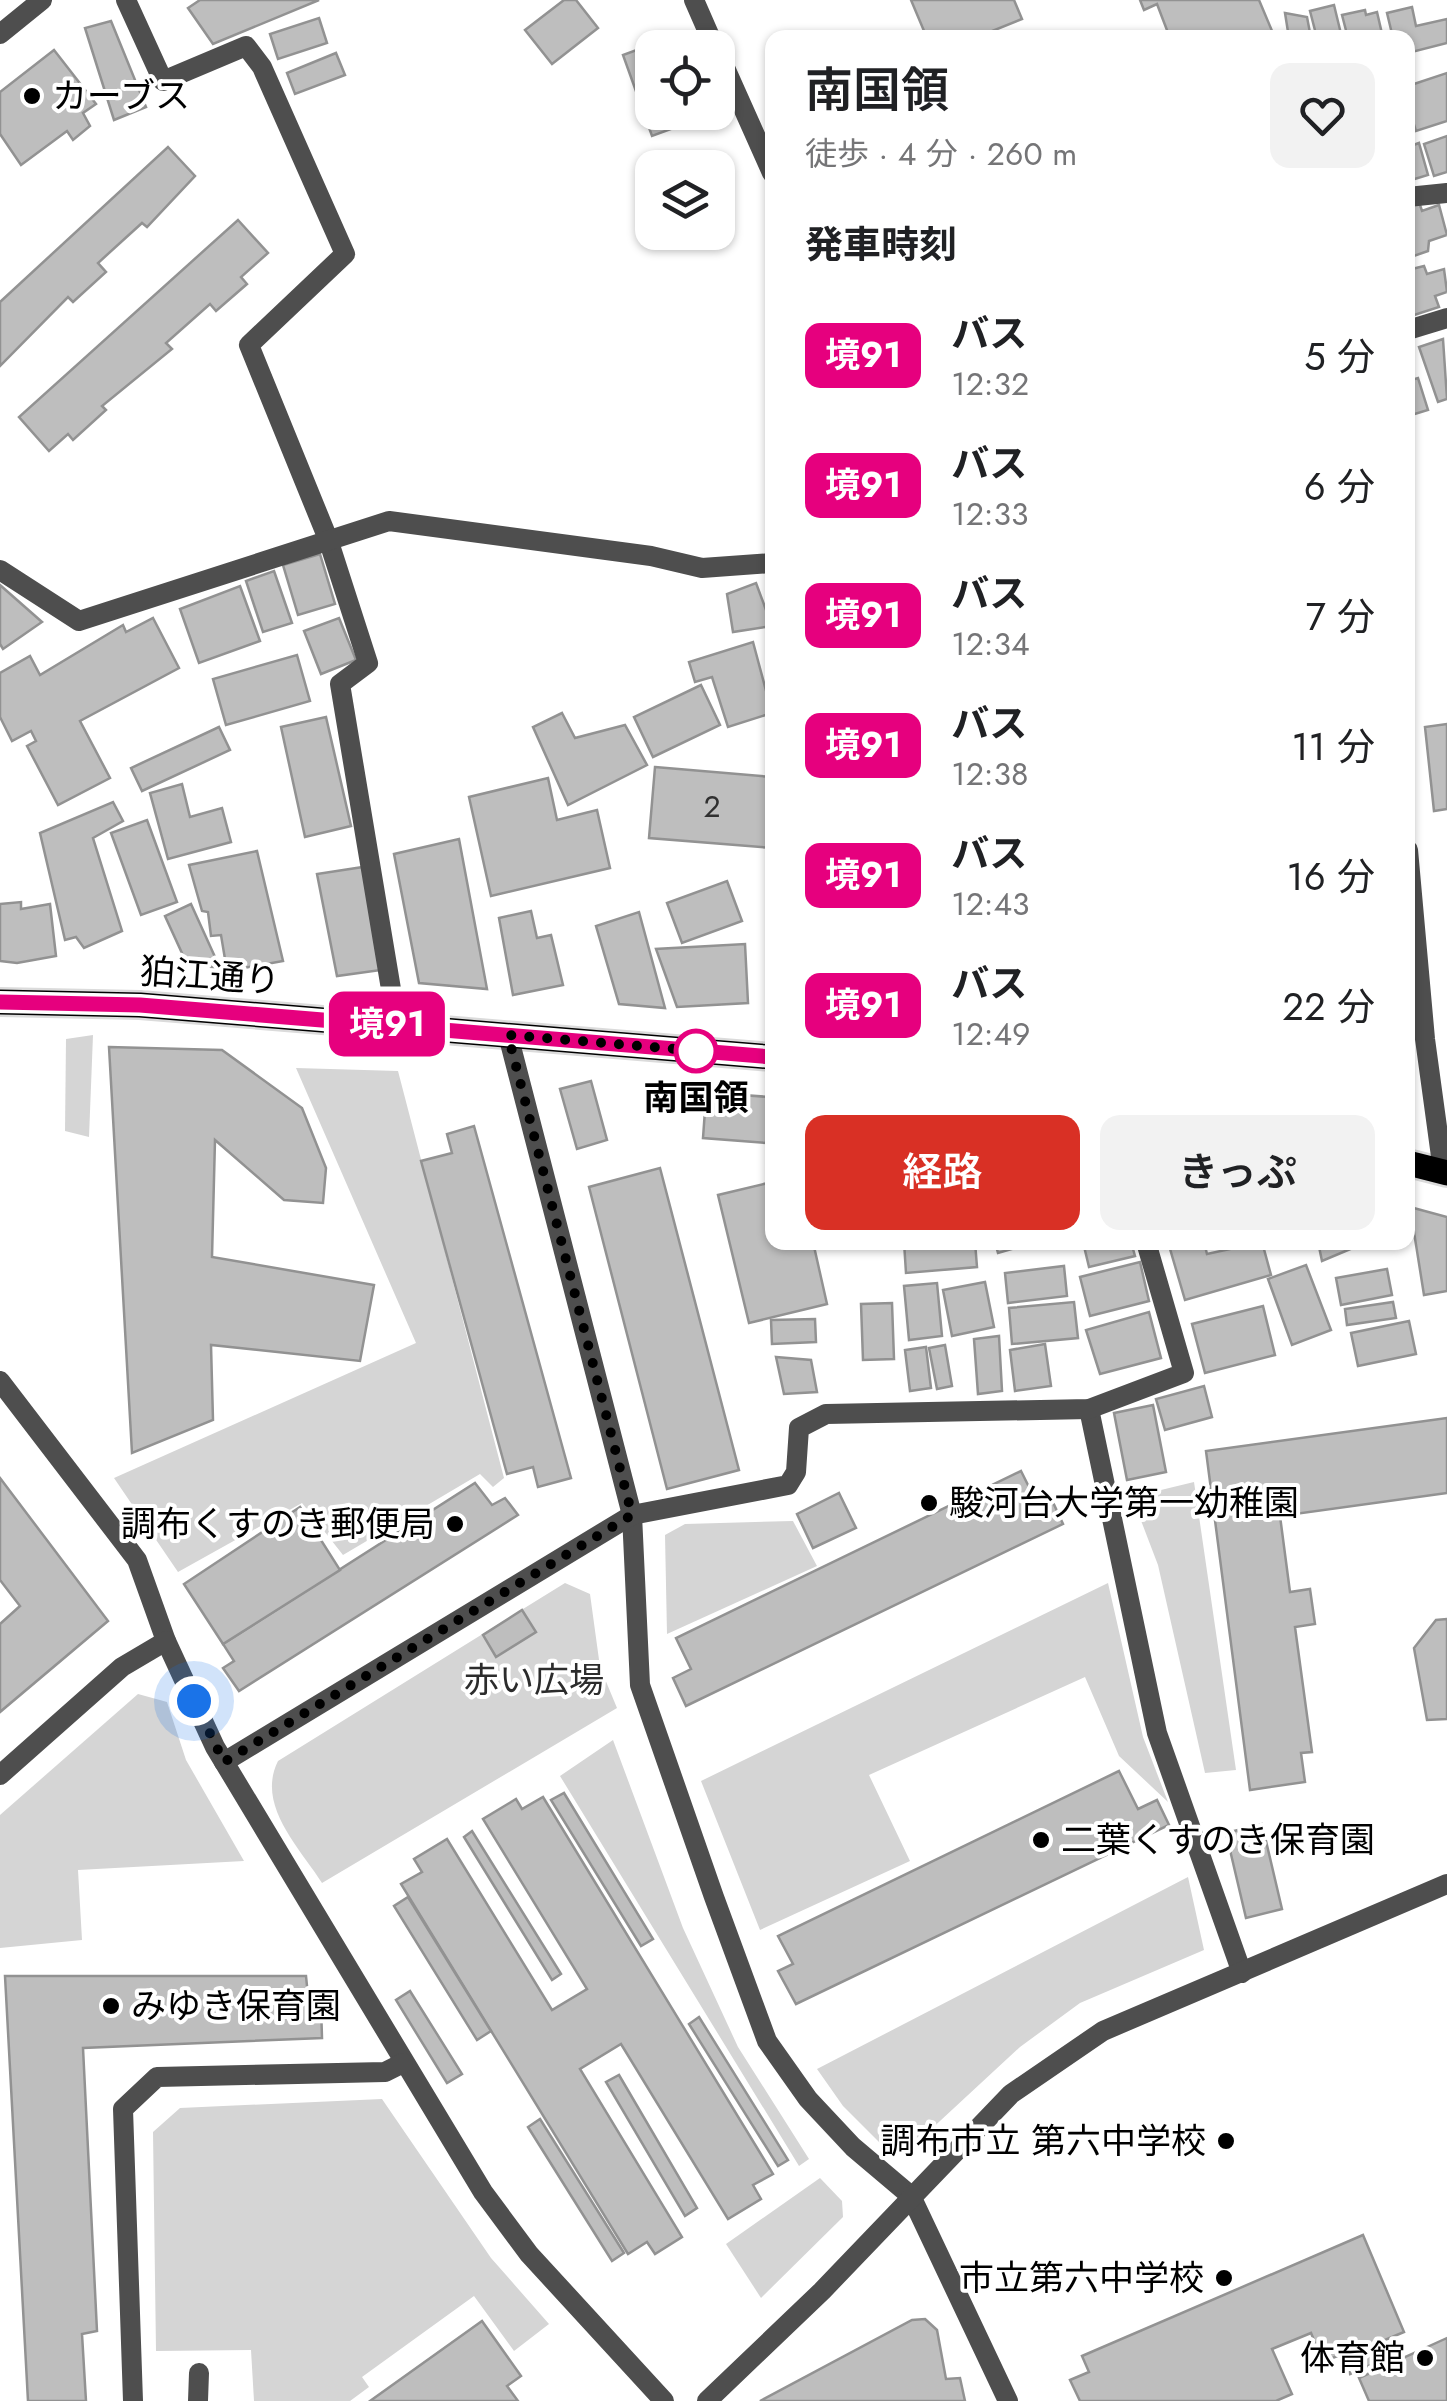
<!DOCTYPE html>
<html lang="ja">
<head>
<meta charset="utf-8">
<style>
  body { margin:0; font-family:Jost,"Noto Sans JP",sans-serif; background:#f2f2f2; color:#202124; height:100vh; display:flex; flex-direction:column; font-size:38px; white-space:nowrap }
  * { box-sizing:border-box; margin:0 }
  p { font-size:32px; color:#757577 }
  .icon { flex:none; width:55px; height:55px; fill:none; stroke:currentColor; stroke-width:2; stroke-linecap:round; stroke-linejoin:round }
  .map { position:relative; flex:1; overflow:hidden }
  .drawer { position:absolute; left:765px; top:30px; width:650px; height:1220px; display:flex; flex-direction:column; background:#fff; border-radius:20px; box-shadow:0 2px 8px #0004 }
  .drawer>* { flex:none }
  .badge { padding:0 20px; border-radius:15px; font-size:35px; line-height:65px }
  .tools { position:absolute; left:635px; top:30px; display:grid; gap:20px }
  .tools a { display:grid; place-items:center; width:100px; height:100px; border-radius:20px; background:#fff; box-shadow:0 2px 8px #0004; font-size:50px }
  .you { position:absolute; width:50px; height:50px; margin:-25px; border:8px solid #fff; border-radius:50%; background:#1a73e8; box-shadow:0 0 0 15px #1a73e833 }
  .map>.badge { position:absolute; translate:-50% -50%; box-shadow:0 0 0 5px #fff }
  h2 { padding:0 40px; font-size:38px; line-height:90px }
  .round { display:grid; place-items:center; flex:none; width:105px; height:105px; border-radius:20px; background:#f2f2f2 }
  .summary { display:flex; align-items:center; justify-content:space-between; height:170px; padding:0 40px }
  h1 { font-size:48px; font-weight:600; line-height:75px }
  .cta { display:flex; gap:20px; margin-top:auto; padding:20px 40px }
  .cta a { flex:1; height:115px; border-radius:20px; background:#d93025; color:#fff; font-size:40px; font-weight:600; line-height:115px; text-align:center }
  .cta a+a { background:#f2f2f2; color:#202124 }
  ul { padding:0; list-style:none }
  li { display:flex; align-items:center; gap:30px; height:130px; padding:0 40px }
  li div { flex:1 }
  li b { display:block; font-size:38px }
  li em { font-style:normal }
  li .badge { min-width:110px; font-weight:700; text-align:center }
  .map>svg:first-child { display:block }
  .green { fill:#d5d5d5 }
  .building { fill:#bebebe; stroke:#929292; stroke-width:2.5 }
  .lines { fill:none; stroke-linecap:round; stroke-linejoin:round }
  .primary-casing { stroke:#dbdbdb; stroke-width:30 }
  .minor { stroke:#4e4e4e; stroke-width:20 }
  .tertiary { stroke:#4e4e4e; stroke-width:20 }
  .primary { stroke:#000; stroke-width:25 }
  .line-casing { stroke:#fff; stroke-width:22 }
  .line { stroke:#e6007e; stroke-width:15 }
  .walk { stroke:#000; stroke-width:10; stroke-dasharray:0 18 }
  .poi-dot { fill:#000; stroke:#fff; stroke-width:4 }
  .stop-dot { fill:#fff; stroke:#e6007e; stroke-width:5 }
  .labels { text-anchor:middle; stroke-width:8; stroke-linejoin:round; paint-order:stroke }
  .number-label { font-size:30px; fill:#303030 }
  .poi-label { font-size:35px; fill:#000; stroke:#fff; text-anchor:start }
  .street-label { font-size:35px; fill:#000; stroke:#fff }
  .stop-label { font-size:35px; font-weight:bold; fill:#000; stroke:#fff }
  .park-label { font-size:35px; fill:#2c2c2c; stroke:#fff }
</style>
</head>
<body>
<div class="map">
<svg width="1447" height="2401" viewBox="0 0 1447 2401">
  <rect width="100%" height="100%" fill="#fff"/>
  <g class="green">
    <path d="M93 1035 89 1137 65 1131 66 1039Z"/>
    <path d="M296 1068 398 1071 504 1478 493 1487 480 1474 343 1555 302 1503 178 1572 114 1478 416 1343Z"/>
    <path d="M1194 1482 1236 1770 1205 1773 1158 1565 1132 1497Z"/>
    <path d="M793 1521 817 1566 667 1634 665 1535 685 1524Z"/>
    <path d="M565 1583 590 1594 600 1667 617 1708 322 1883C299 1847 256 1805 278 1761Z"/>
    <path d="M1108 1583 1143 1737 1168 1802 1119 1756 1085 1677 869 1775 910 1861 760 1930 701 1781Z"/>
    <path d="M138 1694 167 1702 186 1760 244 1861 78 1870 82 1940 0 1948V1815Z"/>
    <path d="M613 1740 683 1928 738 2047 809 2159 799 2166 560 1776Z"/>
    <path d="M1188 1877 1204 1950 1080 2003 1020 2047 913 2146 880 2143 843 2106 817 2069Z"/>
    <path d="M382 2099 491 2258 549 2324 514 2351 474 2296 362 2377 369 2387 350 2401H254L251 2350 156 2351 153 2132 180 2108Z"/>
    <path d="M820 2178 842 2201 843 2217 761 2298 726 2244Z"/>
  </g>
  <g class="building">
    <path d="M200 0H319L213 44 188 8Z"/>
    <path d="M564 0H576L598 28 552 64 525 30Z"/>
    <path d="M911 0H1014L1022 19 975 38H927Z"/>
    <path d="M1140 0H1259L1275 38H1170L1157 4 1144 10Z"/>
    <path d="M1334 5 1342 38H1317L1310 11Z"/>
    <path d="M1412 7 1416 26 1447 19V43L1408 53V38H1393L1387 13Z"/>
    <path d="M1365 10 1366 15 1377 12 1383 38H1348L1342 15Z"/>
    <path d="M1285 13 1307 17 1311 38H1289Z"/>
    <path d="M319 18 327 43 278 59 270 34Z"/>
    <path d="M111 21 146 107 114 120 85 28Z"/>
    <path d="M680 34 685 48H652V112L709 115 652 136 623 55Z"/>
    <path d="M54 50 96 104 83 113 90 126 73 140 67 131 21 165 0 134V92Z"/>
    <path d="M336 53 345 75 295 94 287 73Z"/>
    <path d="M1447 73V121L1416 131 1408 105V86Z"/>
    <path d="M1447 136V172L1434 176 1424 144Z"/>
    <path d="M1419 143 1428 175 1408 181V147Z"/>
    <path d="M168 147 195 176 147 227 142 223 98 263 106 272 73 302 68 297 0 366V302Z"/>
    <path d="M1419 202 1422 211 1439 205 1447 235 1429 241 1428 251 1408 258V206Z"/>
    <path d="M238 220 268 253 241 277 247 284 216 311 210 304 166 343 172 349 102 406 106 410 73 440 68 434 49 451 19 417Z"/>
    <path d="M1424 266 1427 274 1444 269 1447 292 1435 296 1439 307 1408 317V270Z"/>
    <path d="M1443 339 1447 399 1438 402 1419 347Z"/>
    <path d="M1418 378 1428 410 1408 416V381Z"/>
    <path d="M320 554 335 604 298 615 283 565Z"/>
    <path d="M274 571 292 623 263 632 246 581Z"/>
    <path d="M756 583 772 626 733 632 727 594Z"/>
    <path d="M0 585 42 622 3 649 0 644Z"/>
    <path d="M240 586 260 641 199 663 180 609Z"/>
    <path d="M153 618 179 668 80 721 110 778 58 805 27 746 36 741 31 731 12 741 0 717V673L30 656 40 675 123 625 126 632Z"/>
    <path d="M339 618 356 660 321 674 304 631Z"/>
    <path d="M753 642 772 713 728 727 712 677 695 682 689 662Z"/>
    <path d="M297 655 310 701 226 725 213 679Z"/>
    <path d="M701 685 720 725 653 757 634 717Z"/>
    <path d="M562 713 575 738 625 725 647 765 568 805 533 727Z"/>
    <path d="M326 717 351 826 305 837 281 727Z"/>
    <path d="M1447 724V809L1434 811 1425 727Z"/>
    <path d="M219 727 230 750 142 791 131 768Z"/>
    <path d="M655 767 772 777V848L649 838Z"/>
    <path d="M548 778 557 820 597 810 610 868 491 896 469 797Z"/>
    <path d="M182 784 190 817 222 808 231 842 168 859 150 793Z"/>
    <path d="M113 802 123 821 93 838 122 931 84 948 76 937 65 940 40 833Z"/>
    <path d="M147 820 177 902 141 915 111 833Z"/>
    <path d="M459 839 487 989 419 983 394 854Z"/>
    <path d="M257 851 283 961 227 971 221 935 211 936 208 912 202 911 189 865Z"/>
    <path d="M363 867 381 970 337 976 317 874Z"/>
    <path d="M727 881 742 921 682 943 667 903Z"/>
    <path d="M21 902V909L50 904 56 956 17 963 0 961V904Z"/>
    <path d="M191 904 220 968 187 964 165 916Z"/>
    <path d="M531 911 537 938 551 935 563 985 513 995 499 918Z"/>
    <path d="M639 912 665 1008 619 1004 596 926Z"/>
    <path d="M745 944 748 1003 677 1007 656 949Z"/>
    <path d="M109 1047 222 1050 302 1108 326 1168 323 1203 284 1200 215 1140 212 1257 374 1285 360 1361 211 1345 213 1420 132 1453Z"/>
    <path d="M591 1081 607 1140 577 1149 560 1089Z"/>
    <path d="M716 1093 769 1097 766 1143 703 1138 705 1110 715 1111Z"/>
    <path d="M474 1126 571 1478 538 1487 533 1467 507 1474 421 1161 452 1153 447 1134Z"/>
    <path d="M660 1168 739 1470 667 1489 589 1187Z"/>
    <path d="M772 1182V1242H813L827 1304 749 1323 718 1195Z"/>
    <path d="M1410 1207 1447 1217V1291L1424 1295Z"/>
    <path d="M904 1242H975L977 1267 906 1273Z"/>
    <path d="M995 1242H1026V1245L998 1253Z"/>
    <path d="M1083 1242H1131L1135 1256 1089 1267Z"/>
    <path d="M1168 1242H1204L1207 1254 1262 1242 1271 1275 1185 1300Z"/>
    <path d="M1318 1242H1367L1322 1261Z"/>
    <path d="M1140 1262 1149 1301 1090 1316 1080 1277Z"/>
    <path d="M1306 1265 1331 1330 1292 1345 1268 1279Z"/>
    <path d="M1064 1266 1067 1296 1008 1303 1005 1273Z"/>
    <path d="M1387 1269 1392 1295 1341 1305 1336 1278Z"/>
    <path d="M985 1282 994 1327 952 1336 943 1290Z"/>
    <path d="M937 1283 942 1336 909 1340 904 1286Z"/>
    <path d="M1074 1302 1078 1338 1012 1344 1009 1308Z"/>
    <path d="M1393 1302 1396 1318 1347 1325 1345 1309Z"/>
    <path d="M892 1303 894 1359 863 1360 861 1304Z"/>
    <path d="M1263 1306 1275 1355 1205 1373 1192 1324Z"/>
    <path d="M1149 1312 1161 1358 1100 1374 1086 1330Z"/>
    <path d="M815 1319 816 1342 772 1344 771 1320Z"/>
    <path d="M1409 1321 1416 1354 1358 1366 1351 1333Z"/>
    <path d="M999 1336 1002 1391 978 1394 974 1339Z"/>
    <path d="M1045 1344 1051 1386 1015 1391 1010 1350Z"/>
    <path d="M945 1345 952 1386 937 1389 929 1348Z"/>
    <path d="M926 1347 931 1388 910 1391 905 1350Z"/>
    <path d="M776 1357 811 1360 817 1392 784 1394Z"/>
    <path d="M1204 1386 1212 1417 1165 1430 1156 1399Z"/>
    <path d="M1153 1405 1166 1472 1127 1480 1114 1413Z"/>
    <path d="M1447 1418V1493L1280 1516 1290 1592 1310 1589 1315 1624 1295 1627 1312 1752 1301 1753 1305 1782 1250 1790 1206 1451Z"/>
    <path d="M1021 1471 1038 1505 1051 1498 1063 1524 686 1706 673 1678 691 1669 676 1638Z"/>
    <path d="M0 1478 108 1621 0 1712V1624L20 1606 0 1580Z"/>
    <path d="M475 1483 492 1505 505 1498 518 1515 239 1691 223 1668 234 1661 223 1644Z"/>
    <path d="M839 1493 856 1528 813 1548 797 1514Z"/>
    <path d="M300 1507 340 1570 223 1644 184 1584Z"/>
    <path d="M522 1610 536 1632 496 1657 483 1635Z"/>
    <path d="M1447 1619V1719L1427 1720 1414 1648 1436 1620Z"/>
    <path d="M1119 1771 1138 1809 1157 1800 1169 1825 796 2004 778 1971 793 1964 778 1936Z"/>
    <path d="M564 1793 653 1939 641 1946 551 1800Z"/>
    <path d="M543 1797 773 2174 753 2185 761 2199 728 2219 621 2044 580 2069 682 2237 655 2254 647 2242 628 2254 401 1884 422 1872 414 1859 447 1839 552 2010 587 1989 483 1819 516 1799 522 1809Z"/>
    <path d="M1262 1824 1282 1909 1246 1918 1226 1833Z"/>
    <path d="M472 1831 561 1974 552 1980 464 1837Z"/>
    <path d="M408 1897 491 2031 477 2040 394 1906Z"/>
    <path d="M5 1976H306L309 2006 321 2005 322 2038 83 2048 97 2331 82 2334 86 2401H28Z"/>
    <path d="M410 1991 462 2074 447 2083 396 2000Z"/>
    <path d="M699 2017 788 2160 778 2166 689 2024Z"/>
    <path d="M619 2075 697 2208 685 2216 606 2082Z"/>
    <path d="M540 2119 624 2253 612 2261 528 2127Z"/>
    <path d="M1363 2235 1404 2332 1373 2345 1380 2361 1350 2374 1342 2354 1323 2362 1311 2333 1272 2349 1292 2394 1276 2401H1080L1070 2380 1089 2372 1082 2356Z"/>
    <path d="M925 2319 937 2330 946 2379 960 2378 965 2401H760L912 2320Z"/>
    <path d="M482 2321 521 2376 507 2386 518 2401H370Z"/>
    <path d="M1447 2338V2401H1369L1359 2378Z"/>
  </g>
  <g class="lines">
    <defs>
      <g id="primary">
        <path d="M0 1002 140 1005 772 1057"/>
        <path d="M1408 1163 1447 1173"/>
      </g>
    </defs>
    <use href="#primary" class="primary-casing"/>
    <g class="minor">
      <path d="M126 0 163 81 246 46 262 67 345 254 249 345 328 539 368 663 340 684 397 1025"/>
      <path d="M694 0 715 48"/>
      <path d="M718 52 772 173"/>
      <path d="M1408 197 1447 193"/>
      <path d="M1408 330 1447 318"/>
      <path d="M0 570 79 621 389 521 651 556 702 568 772 563"/>
      <path d="M1408 850 1425 1039 1443 1171"/>
      <path d="M508 1035 632 1515 640 1685 714 1897 767 2041 808 2099 853 2147 911 2196 1008 2401"/>
      <path d="M0 1381 137 1560 166 1641 215 1747 483 2192 529 2254 664 2401"/>
      <path d="M1089 1409 1157 1733 1242 1973"/>
      <path d="M224 1762 632 1515 788 1485 796 1472 799 1428 826 1414 1089 1409 1184 1373 1146 1242"/>
      <path d="M0 1775 122 1667 166 1641"/>
      <path d="M133 2401 123 2109 157 2077 385 2072 403 2063"/>
      <path d="M198 2401 199 2373"/>
      <path d="M707 2401 822 2291 1011 2094 1103 2031 1447 1884"/>
    </g>
    <path class="tertiary" d="M0 34 42 0"/>
    <use href="#primary" class="primary"/>
  </g>
  <g class="lines">
    <defs>
      <path id="line" d="M0 1002 140 1005 772 1057"/>
    </defs>
    <use href="#line" class="line-casing"/>
    <use href="#line" class="line"/>
    <path class="walk" d="M194 1701 224 1762 632 1515 508 1035 700 1051H696"/>
  </g>
  <g class="poi-dot">
    <circle cx="32" cy="96" r="10"/>
    <circle cx="929" cy="1503" r="10"/>
    <circle cx="455" cy="1524" r="10"/>
    <circle cx="1041" cy="1840" r="10"/>
    <circle cx="111" cy="2006" r="10"/>
    <circle cx="1226" cy="2141" r="10"/>
    <circle cx="1224" cy="2278" r="10"/>
    <circle cx="1425" cy="2358" r="10"/>
  </g>
  <circle class="stop-dot" cx="696" cy="1051" r="20"/>
  <g class="labels">
    <g class="number-label">
      <text x="712" y="817">2</text>
    </g>
    <g class="poi-label">
      <text x="52" y="108">カーブス</text>
      <text x="949" y="1515">駿河台大学第一幼稚園</text>
      <text x="435" y="1536" text-anchor="end">調布くすのき郵便局</text>
      <text x="1061" y="1852">二葉くすのき保育園</text>
      <text x="131" y="2018">みゆき保育園</text>
      <text x="1206" y="2153" text-anchor="end">調布市立 第六中学校</text>
      <text x="1204" y="2290" text-anchor="end">市立第六中学校</text>
      <text x="1405" y="2370" text-anchor="end">体育館</text>
    </g>
    <g class="street-label">
      <text transform="translate(210 976) rotate(4)" y="12">狛江通り</text>
    </g>
    <g class="stop-label">
      <text x="696" y="1110">南国領</text>
    </g>
    <g class="park-label">
      <text x="534" y="1692">赤い広場</text>
    </g>
  </g>
</svg>
<div class="tools">
<a><svg class="icon" aria-label="locate" viewBox="0 0 24 24"><circle cx="12" cy="12" r="6"/><path d="M12 2v4M12 18v4M2 12h4M18 12h4"/></svg></a>
<a><svg class="icon" aria-label="layers" viewBox="0 0 24 24"><path d="M12 4l9 5-9 5-9-5zM3 14l9 5 9-5"/></svg></a>
</div>
<div class="you" style="left:194px;top:1701px"></div>
<b class="badge" style="left:387px;top:1024px;background:#e6007e;color:#fff">境91</b>
<section class="drawer">
<div class="summary"><div><h1>南国領</h1><p>徒歩 · 4 分 · 260 m</p></div><a class="round"><svg class="icon" aria-label="heart" viewBox="0 0 24 24"><path d="M12 20l-8-8c-3-5 5-10 8-4 3-6 11-1 8 4z"/></svg></a></div>
<h2>発車時刻</h2>
<ul>
<li><span class="badge" style="background:#e6007e;color:#fff">境91</span><div><b>バス</b><p>12:32</p></div><em>5 分</em></li>
<li><span class="badge" style="background:#e6007e;color:#fff">境91</span><div><b>バス</b><p>12:33</p></div><em>6 分</em></li>
<li><span class="badge" style="background:#e6007e;color:#fff">境91</span><div><b>バス</b><p>12:34</p></div><em>7 分</em></li>
<li><span class="badge" style="background:#e6007e;color:#fff">境91</span><div><b>バス</b><p>12:38</p></div><em>11 分</em></li>
<li><span class="badge" style="background:#e6007e;color:#fff">境91</span><div><b>バス</b><p>12:43</p></div><em>16 分</em></li>
<li><span class="badge" style="background:#e6007e;color:#fff">境91</span><div><b>バス</b><p>12:49</p></div><em>22 分</em></li>
</ul>
<div class="cta"><a>経路</a><a>きっぷ</a></div>
</section>
</div>
</body>
</html>
